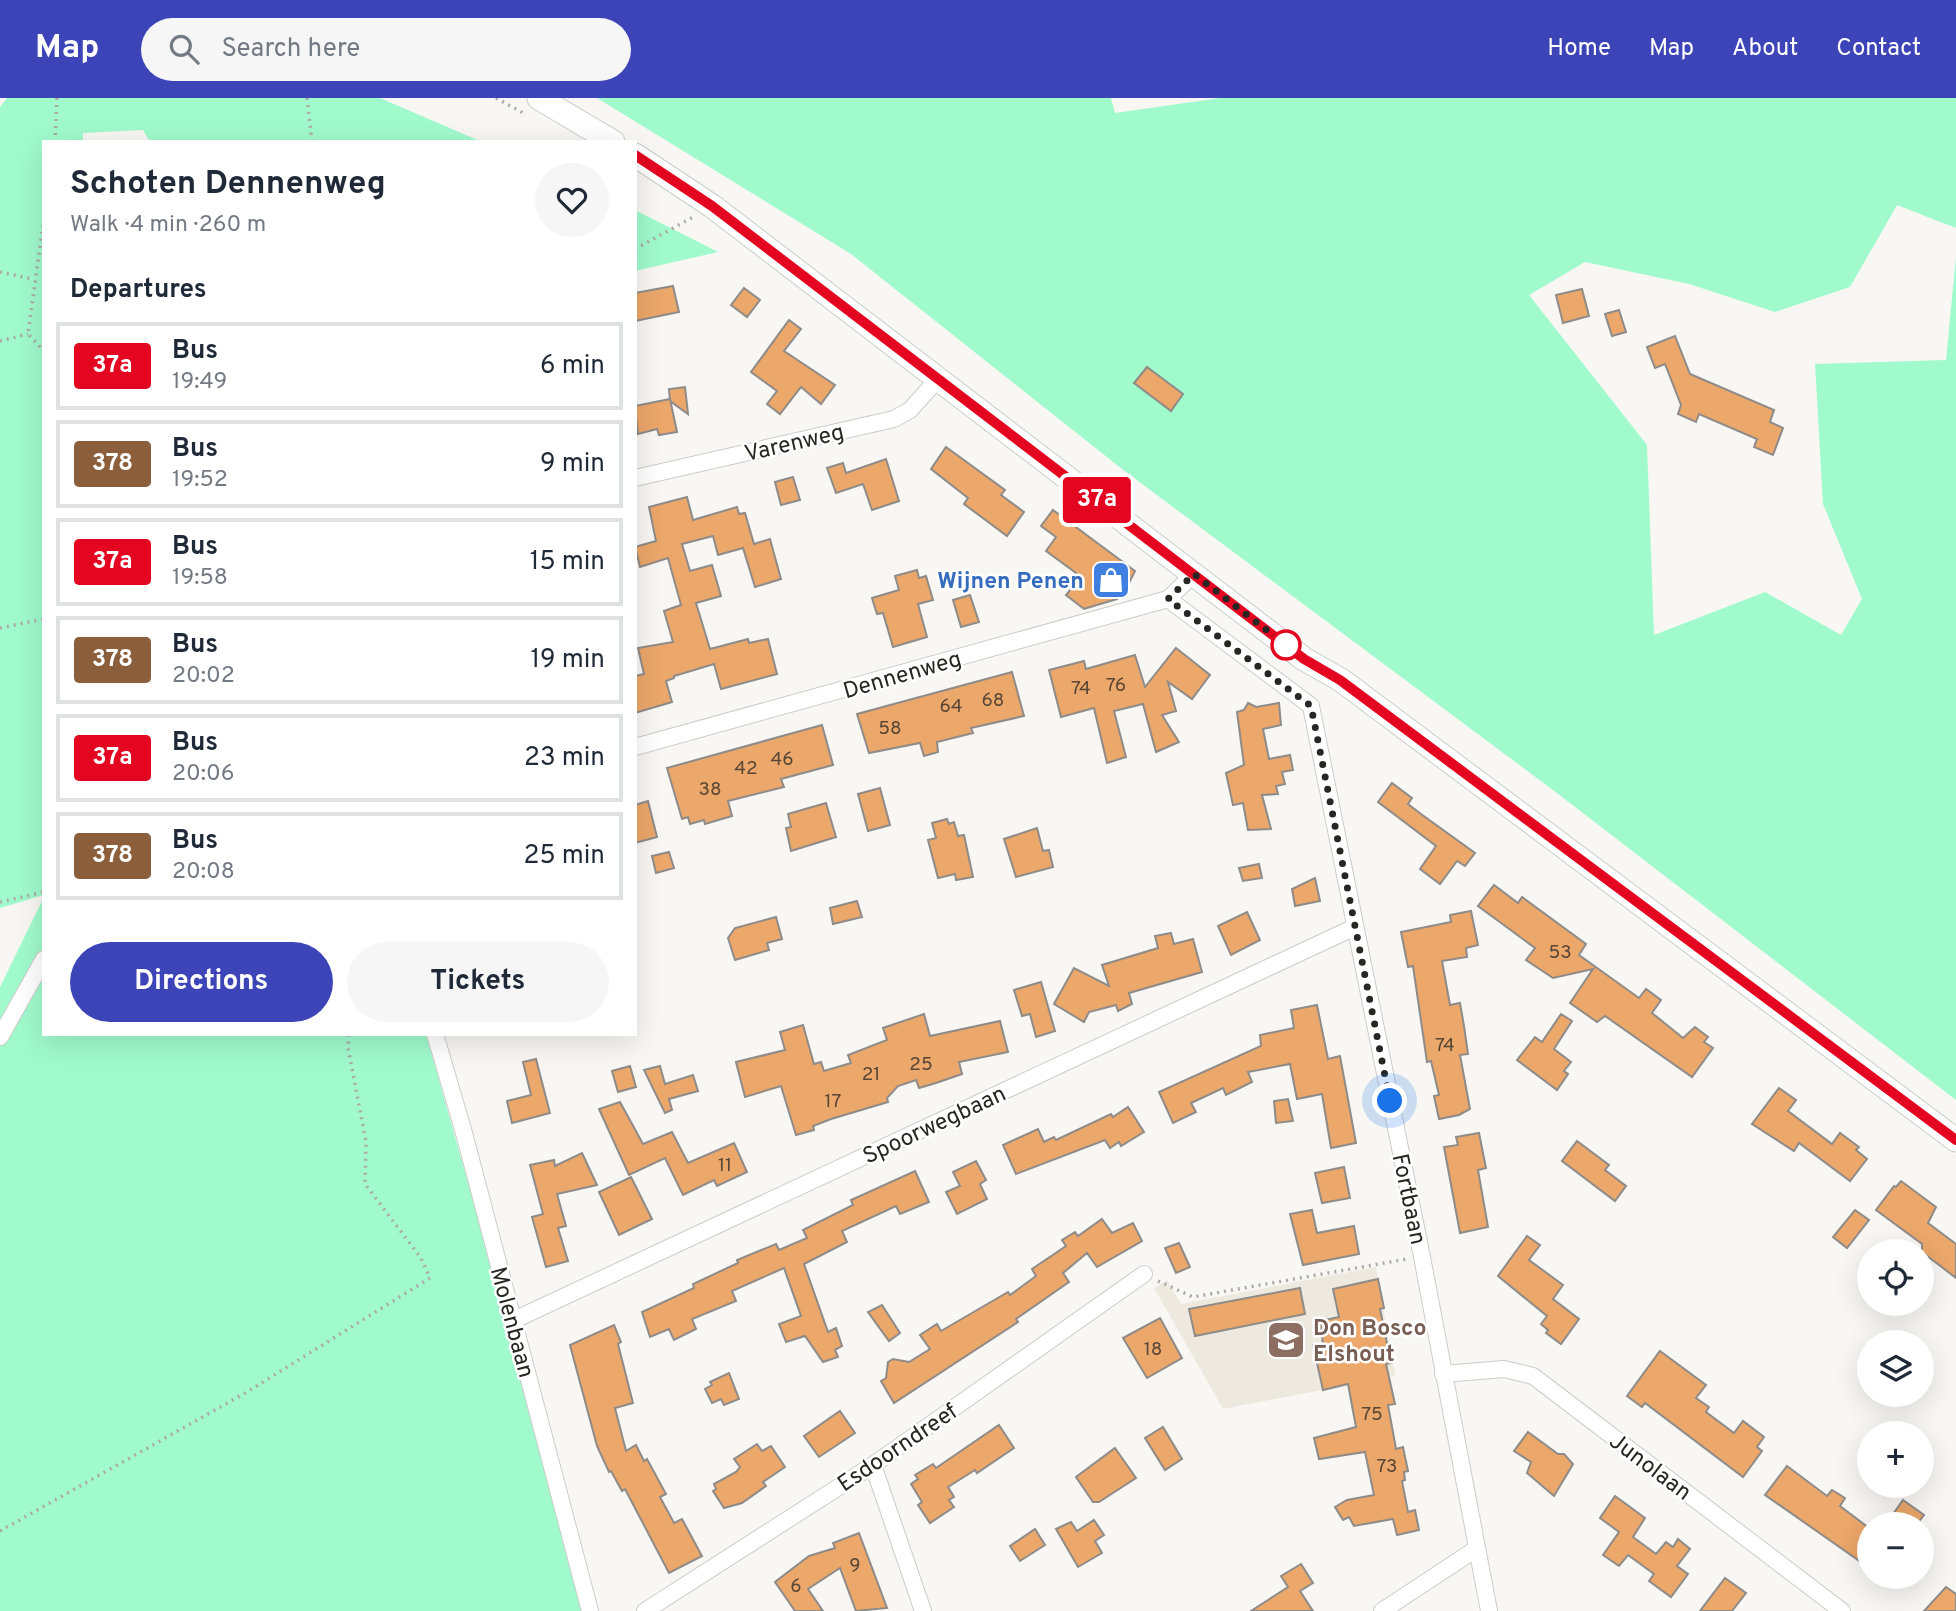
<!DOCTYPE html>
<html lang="en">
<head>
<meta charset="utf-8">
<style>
  body { margin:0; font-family:Overpass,sans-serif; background:#f6f6f7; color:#1f2937; height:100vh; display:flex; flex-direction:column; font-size:26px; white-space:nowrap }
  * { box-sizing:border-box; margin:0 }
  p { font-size:23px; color:#747a83 }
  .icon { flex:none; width:38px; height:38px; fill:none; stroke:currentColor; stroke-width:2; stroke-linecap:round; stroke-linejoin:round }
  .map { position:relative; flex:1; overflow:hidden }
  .details { position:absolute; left:42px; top:42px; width:595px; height:896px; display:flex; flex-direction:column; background:#fff; border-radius:0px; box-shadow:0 7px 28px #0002 }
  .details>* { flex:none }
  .badge { padding:0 14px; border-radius:5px; font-size:24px; line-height:46px }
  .fabs { position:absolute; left:1857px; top:1141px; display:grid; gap:14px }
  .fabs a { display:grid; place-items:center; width:77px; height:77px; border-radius:50%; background:#fff; box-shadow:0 7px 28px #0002; font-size:35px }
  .you { position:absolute; width:35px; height:35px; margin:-18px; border:5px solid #fff; border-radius:50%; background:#1a73e8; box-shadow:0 0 0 10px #1a73e833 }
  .map>.badge { position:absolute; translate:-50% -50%; box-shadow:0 0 0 4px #fff }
  h2 { padding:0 28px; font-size:26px; line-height:63px }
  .round { display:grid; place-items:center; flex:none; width:74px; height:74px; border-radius:37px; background:#f6f6f7 }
  .headline { display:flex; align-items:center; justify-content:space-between; height:119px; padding:0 28px }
  h1 { font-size:33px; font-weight:700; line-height:52px }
  .button { display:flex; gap:14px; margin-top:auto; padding:14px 28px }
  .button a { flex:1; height:80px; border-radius:42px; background:#3d44b8; color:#fff; font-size:28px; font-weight:700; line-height:80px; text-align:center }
  .button a+a { background:#f6f6f7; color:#1f2937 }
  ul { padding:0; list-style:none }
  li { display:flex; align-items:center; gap:21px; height:88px; margin:0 14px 10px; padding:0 14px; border:4px solid #e0e1e3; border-radius:0px }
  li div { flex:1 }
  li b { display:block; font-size:26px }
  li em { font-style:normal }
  li .badge { min-width:77px; font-weight:700; text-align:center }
  header { display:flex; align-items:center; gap:42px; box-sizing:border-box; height:98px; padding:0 35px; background:#3d44b8; color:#fff }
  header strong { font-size:33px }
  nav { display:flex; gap:38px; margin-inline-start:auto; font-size:24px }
  .search { width:490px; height:63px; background:#f6f6f7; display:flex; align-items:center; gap:18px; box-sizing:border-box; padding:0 24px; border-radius:38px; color:#747a83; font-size:26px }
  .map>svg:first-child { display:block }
  .built { fill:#eee9df }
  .green { fill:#a0facc }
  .building { fill:#eca76a; stroke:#8e8b89; stroke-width:2 }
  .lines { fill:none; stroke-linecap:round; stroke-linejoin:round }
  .minor-casing { stroke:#ceccc9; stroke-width:18 }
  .secondary-casing { stroke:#ceccc9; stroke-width:25 }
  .path { stroke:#abaaa7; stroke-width:3.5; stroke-dasharray:2 5; stroke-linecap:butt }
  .minor { stroke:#fff; stroke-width:16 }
  .secondary { stroke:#fff; stroke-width:23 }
  .line-casing { stroke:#fff; stroke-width:16 }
  .line { stroke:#e40521; stroke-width:10 }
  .walk { stroke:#262624; stroke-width:7; stroke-dasharray:0 12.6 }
  .stop-dot { fill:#fff; stroke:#e40521; stroke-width:3.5 }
  .labels { text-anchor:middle; stroke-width:5; stroke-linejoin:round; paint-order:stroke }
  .number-label { font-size:19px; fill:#584636 }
  .street-label { font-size:23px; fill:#262624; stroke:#fff }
  .shop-label { font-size:23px; font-weight:bold; fill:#366cbe; stroke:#fff; text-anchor:end }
  .education-label { font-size:23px; font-weight:bold; fill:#785e54; stroke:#fff; text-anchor:start }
</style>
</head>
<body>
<header>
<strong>Map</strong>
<div class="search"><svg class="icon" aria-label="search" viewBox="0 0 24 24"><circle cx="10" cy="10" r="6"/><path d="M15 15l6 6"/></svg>Search here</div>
<nav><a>Home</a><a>Map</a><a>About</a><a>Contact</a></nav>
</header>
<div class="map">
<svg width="1956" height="1513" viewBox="0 0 1956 1513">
  <rect width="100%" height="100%" fill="#f8f7f3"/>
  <path class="built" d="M1376 1169 1395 1278 1223 1311 1154 1190 1167 1182 1181 1206Z"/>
  <g class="green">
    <path d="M7 0H380L482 44H150L143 32 83 35V44H44V797L0 810V9Z"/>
    <path d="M597 0H1111L1115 15 1220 0H1956V130L1897 107 1850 189 1775 214 1689 186 1585 164 1529 197 1647 347 1654 537 1765 494 1841 537 1862 501 1823 406 1815 266 1946 262 1956 159V1002L1553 692 1122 371 851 156Z"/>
    <path d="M635 112 718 154 635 173Z"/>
    <path d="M44 799V936H426L589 1513H0V889Z"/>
  </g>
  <g class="building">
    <path d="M673 188 679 214 635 223V195Z"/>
    <path d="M744 190 760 202 747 219 731 207Z"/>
    <path d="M1582 191 1589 218 1563 225 1556 197Z"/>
    <path d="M1619 212 1626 234 1612 238 1605 216Z"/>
    <path d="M789 222 801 231 784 253 835 287 821 306 801 289 780 316 767 306 777 293 751 274Z"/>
    <path d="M1675 238 1690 276 1774 312 1770 324 1783 330 1773 357 1754 349 1757 341 1699 316 1696 324 1678 316 1681 307 1665 266 1655 270 1647 249Z"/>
    <path d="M1147 269 1183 296 1171 313 1134 285Z"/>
    <path d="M685 289 688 316 670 303 669 291Z"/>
    <path d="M670 301 677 334 659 337 657 331 638 336 635 308Z"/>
    <path d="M946 349 1005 392 1001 397 1024 414 1007 438 964 406 968 400 931 371Z"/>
    <path d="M886 361 899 403 872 412 863 386 836 395 827 370 843 365 846 375Z"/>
    <path d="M793 379 800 402 781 407 775 384Z"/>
    <path d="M687 399 693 422 737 409 739 416 745 415 754 446 770 441 781 481 755 489 743 450 718 457 713 438 682 446 690 473 712 467 721 498 696 505 710 551 748 541 749 545 768 541 777 576 721 591 714 566 674 578V580L666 583 672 604 635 615V578L644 576 638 550 673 544 664 513 681 507 668 460 640 469 635 449 656 443 649 409Z"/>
    <path d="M1053 412 1135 473 1129 485 1114 489 1117 501 1084 511 1066 497 1075 486 1070 482 1076 475 1046 453 1056 439 1041 428Z"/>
    <path d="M917 472 919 480 926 478 933 502 918 506 927 539 893 549 883 515 877 516 872 500 899 492 895 478Z"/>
    <path d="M970 497 979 524 961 529 953 502Z"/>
    <path d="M1176 550 1210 577 1192 601 1168 584 1176 613 1162 617 1179 644 1156 654 1143 606 1114 613 1126 659 1107 665 1094 610 1061 619 1049 572 1084 563 1086 571 1135 557 1145 589Z"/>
    <path d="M1012 574 1024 618 971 630 973 635 937 644 938 654 924 658 920 645 869 655 857 616Z"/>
    <path d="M1248 605 1256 609 1279 605 1281 627 1263 631 1269 661 1290 657 1293 672 1282 674 1285 686 1276 688 1278 696 1262 697 1271 731 1248 732 1243 705 1233 707 1226 675 1244 667 1237 614 1244 612Z"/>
    <path d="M822 627 833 667 781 681 784 689 728 703 732 718 705 726 704 722 690 726 688 719 682 721 667 670Z"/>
    <path d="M1392 685 1412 700 1408 706 1421 716 1475 755 1465 768 1457 763 1440 786 1420 771 1436 748 1378 704Z"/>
    <path d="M880 690 890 727 868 733 858 696Z"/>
    <path d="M648 703 657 739 635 745V707Z"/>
    <path d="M826 705 836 739 791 753 786 730 791 729 788 716Z"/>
    <path d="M947 721 949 726 954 724 958 738 964 737 973 779 956 782 955 776 938 780 928 742 936 740 932 725Z"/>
    <path d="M1037 730 1043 753 1049 752 1053 769 1016 779 1004 741Z"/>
    <path d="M669 754 674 770 656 775 652 758Z"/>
    <path d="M1259 766 1262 780 1243 783 1239 770Z"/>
    <path d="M1315 780 1320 803 1295 808 1292 791Z"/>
    <path d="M1494 787 1518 805 1522 799 1586 846 1579 857 1639 900 1646 891 1661 902 1652 915 1683 940 1695 929 1708 939 1704 944 1713 950 1692 979 1605 918 1597 924 1570 905 1593 871 1553 880 1526 862 1535 850 1478 808Z"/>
    <path d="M857 803 862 819 833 826 830 810Z"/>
    <path d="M1471 813 1478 847 1466 850 1467 859 1442 863 1450 907 1460 905 1464 928 1468 956 1460 957 1470 1011 1459 1017 1439 1021 1434 998 1439 997 1431 963 1427 964 1413 868 1408 869 1401 834 1451 824 1450 817Z"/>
    <path d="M1247 814 1260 842 1231 857 1218 828Z"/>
    <path d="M776 819 782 841 767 845 769 852 735 862 728 840 735 830Z"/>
    <path d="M1171 835 1174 846 1193 841 1202 874 1129 895 1132 906 1118 913 1116 907 1089 914 1084 924 1054 906 1074 870 1109 888 1102 867 1158 850 1155 838Z"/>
    <path d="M1041 884 1055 933 1036 939 1030 916 1022 918 1014 892Z"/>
    <path d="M1317 907 1328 961 1340 958 1356 1045 1331 1050 1322 996 1297 1001 1290 966 1248 974 1252 984 1226 997 1223 990 1191 1005 1196 1014 1173 1025 1159 994 1261 948 1260 937 1294 930 1291 912Z"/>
    <path d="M924 916 930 938 1000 923 1008 954 959 964 962 976 936 985 919 990 916 982 898 988 887 1000 888 1004 831 1021 813 1028 814 1032 796 1037 781 988 745 999 736 964 785 952 780 934 803 927 814 966 821 964 824 973 851 965 848 957 887 942 883 930Z"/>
    <path d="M1561 916 1572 923 1554 951 1571 964 1564 973 1568 976 1557 992 1517 962 1535 939 1542 944Z"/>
    <path d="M536 961 550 1015 512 1025 507 1003 531 997 523 964Z"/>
    <path d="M630 968 636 989 618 994 612 973Z"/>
    <path d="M660 968 665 986 693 977 698 993 669 1001 672 1012 665 1015 644 972Z"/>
    <path d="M1779 990 1796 1002 1788 1013 1832 1046 1840 1035 1859 1049 1856 1052 1867 1061 1850 1083 1799 1045 1794 1053 1752 1026Z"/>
    <path d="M1288 1001 1293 1023 1276 1025 1274 1003Z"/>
    <path d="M620 1004 643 1046 672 1034 688 1065 734 1045 747 1074 717 1088 714 1082 683 1097 665 1060 629 1077 599 1011Z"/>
    <path d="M1128 1009 1144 1034 1121 1048 1119 1044 1110 1050 1105 1042 1016 1076 1003 1047 1038 1031 1044 1044 1054 1039 1056 1042 1111 1016 1113 1019Z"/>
    <path d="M1479 1035 1486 1070 1478 1072 1488 1129 1460 1135 1444 1049 1458 1047 1456 1039Z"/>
    <path d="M1577 1043 1609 1067 1605 1072 1626 1088 1615 1103 1562 1063Z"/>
    <path d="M582 1055 597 1087 557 1096 566 1128 558 1130 568 1163 546 1169 532 1119 543 1116 530 1067 554 1062 555 1068Z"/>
    <path d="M976 1063 986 1082 980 1086 987 1101 957 1116 946 1094 960 1088 953 1074Z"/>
    <path d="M1344 1069 1350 1100 1322 1105 1315 1075Z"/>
    <path d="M915 1073 929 1104 900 1116 896 1108 842 1133 847 1144 804 1166 828 1234 836 1230 842 1248 835 1252 838 1259 823 1264 805 1238 786 1244 779 1226 801 1218 784 1170 732 1193 736 1203 692 1221 696 1231 674 1242 669 1231 650 1239 642 1214 694 1190 693 1186 738 1165 737 1162 776 1146 779 1152 807 1140 803 1132 853 1107 851 1102Z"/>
    <path d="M631 1079 652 1121 619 1137 599 1094Z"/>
    <path d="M1901 1083 1936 1109 1928 1125 1956 1146V1180L1922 1154V1146L1876 1112 1894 1088 1896 1089Z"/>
    <path d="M1312 1112 1317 1135 1354 1128 1359 1156 1303 1167 1290 1116Z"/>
    <path d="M1855 1112 1869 1122 1847 1150 1833 1139Z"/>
    <path d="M1102 1121 1112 1135 1133 1125 1142 1143 1097 1169 1087 1155 1063 1175 1069 1184 1016 1221 1018 1224 894 1305 881 1283 886 1280 888 1264 893 1261 909 1264 930 1251 920 1237 937 1226 941 1233 1008 1194 1010 1197 1036 1178 1032 1171 1066 1148 1062 1142 1075 1134 1078 1138Z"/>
    <path d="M1527 1138 1540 1147 1529 1162 1563 1187 1553 1201 1579 1221 1561 1246 1546 1235 1548 1232 1541 1226 1547 1218 1498 1178Z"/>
    <path d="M1179 1145 1190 1169 1176 1175 1165 1150Z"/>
    <path d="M1378 1181 1384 1210 1380 1211 1391 1265 1386 1266 1395 1306 1388 1307 1396 1351 1403 1349 1408 1373 1404 1374 1405 1382 1402 1383 1408 1414 1415 1412 1419 1432 1397 1437 1393 1421 1354 1428 1349 1419 1343 1422 1335 1409 1347 1402 1374 1397 1365 1354 1319 1361 1314 1340 1356 1329 1348 1286 1323 1292 1313 1247 1323 1246 1320 1223 1339 1219 1333 1191Z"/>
    <path d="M1300 1190 1305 1216 1195 1238 1189 1211Z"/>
    <path d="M882 1207 900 1235 889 1243 868 1214Z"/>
    <path d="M1160 1220 1182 1260 1147 1280 1123 1240Z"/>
    <path d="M614 1227 621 1244 618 1246 633 1305 615 1310 626 1353 636 1347 644 1363 647 1361 666 1396 660 1399 674 1425 682 1421 702 1458 669 1475 625 1391 622 1393 611 1373 609 1374 597 1348 570 1247Z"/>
    <path d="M1660 1253 1706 1287 1696 1300 1709 1309 1706 1314 1734 1335 1743 1323 1764 1339 1757 1349 1762 1353 1743 1379 1645 1305 1642 1309 1627 1298Z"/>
    <path d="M729 1275 739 1301 724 1307 721 1301 712 1305 705 1291 712 1287 710 1284Z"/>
    <path d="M840 1313 855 1335 819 1359 804 1338Z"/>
    <path d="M999 1327 1014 1350 977 1375 975 1372 948 1389 954 1399 949 1402 954 1409 930 1425 918 1407 922 1404 911 1386 918 1381 915 1377 933 1366 936 1370Z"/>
    <path d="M1163 1329 1182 1361 1165 1372 1145 1340Z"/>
    <path d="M1528 1334 1558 1356H1564L1573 1366 1554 1398 1527 1375 1531 1364 1514 1353Z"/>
    <path d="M757 1346 762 1353 771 1348 785 1369 763 1384 766 1388 742 1405 724 1410 713 1393 716 1391 714 1386 736 1374 740 1369 734 1361Z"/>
    <path d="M1115 1350 1136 1380 1099 1404H1093L1076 1379Z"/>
    <path d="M1787 1368 1827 1398 1832 1392 1845 1400 1840 1408 1869 1430V1453L1861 1464 1765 1397Z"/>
    <path d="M1615 1398 1645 1420 1633 1439 1656 1456 1666 1444 1673 1449 1678 1441 1690 1451 1677 1468 1688 1476 1671 1499 1649 1483 1654 1476 1628 1457 1619 1468 1603 1457 1619 1434 1600 1420Z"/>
    <path d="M1903 1402 1924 1417 1917 1426H1886Z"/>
    <path d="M1094 1422 1104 1437 1095 1443 1102 1455 1078 1469 1056 1431 1071 1424 1077 1433Z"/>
    <path d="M1035 1431 1045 1447 1020 1463 1010 1448Z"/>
    <path d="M859 1435 887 1510 856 1513 840 1470 808 1491 823 1513H795L775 1484 809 1458 835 1450 833 1445Z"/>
    <path d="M1301 1466 1313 1485 1300 1493 1313 1513H1251L1288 1489 1281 1478Z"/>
    <path d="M1725 1480 1746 1495 1732 1513H1700Z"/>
    <path d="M1946 1489 1956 1496V1513H1924Z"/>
  </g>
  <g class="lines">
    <defs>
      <g id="minor">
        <path d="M635 380 894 321 910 312 938 281"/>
        <path d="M1168 501 1311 608 1422 1159 1489 1513"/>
        <path d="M635 649 1168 501 1194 476"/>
        <path d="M435 936 464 1035 590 1513"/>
        <path d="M0 939 44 861"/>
        <path d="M512 1223 1355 829"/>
        <path d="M1443 1276 1504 1271 1533 1278 1842 1513"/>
        <path d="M873 1367 923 1513"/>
        <path d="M645 1513 873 1367 1144 1176"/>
        <path d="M1382 1513 1476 1451"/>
      </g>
      <g id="secondary">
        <path d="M539 0 613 44"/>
        <path d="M635 57 712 108 1304 561 1341 582 1956 1042"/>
      </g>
    </defs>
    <use href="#minor" class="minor-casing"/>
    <use href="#secondary" class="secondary-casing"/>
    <g class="path">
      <path d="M307 0 312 44"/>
      <path d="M496 0 525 16"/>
      <path d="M55 44 57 0"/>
      <path d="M44 120 28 236 44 253"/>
      <path d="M635 151 695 118"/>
      <path d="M0 174 32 181"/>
      <path d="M0 243 28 236"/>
      <path d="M0 530 44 521"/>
      <path d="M0 804 44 794"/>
      <path d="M1158 1183 1193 1199 1407 1161"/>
      <path d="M0 1433 247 1294 430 1180 421 1160 365 1086 366 1043 348 950 349 936"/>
    </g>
    <use href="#minor" class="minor"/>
    <use href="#secondary" class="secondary"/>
  </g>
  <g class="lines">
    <defs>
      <path id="line" d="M635 57 712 108 1304 561 1340 582 1956 1042"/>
    </defs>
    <use href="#line" class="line-casing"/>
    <use href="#line" class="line"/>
    <path class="walk" d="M1286 547 1194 476 1168 501 1311 608 1390 1003"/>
  </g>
  <defs>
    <symbol id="shop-square" viewBox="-11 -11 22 22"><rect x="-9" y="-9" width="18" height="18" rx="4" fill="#3f7fe0" stroke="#fff"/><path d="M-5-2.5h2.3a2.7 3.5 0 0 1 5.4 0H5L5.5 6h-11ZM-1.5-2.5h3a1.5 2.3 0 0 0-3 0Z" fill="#fff"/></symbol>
    <symbol id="school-square" viewBox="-11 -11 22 22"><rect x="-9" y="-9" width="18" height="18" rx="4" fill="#8d6e63" stroke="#fff"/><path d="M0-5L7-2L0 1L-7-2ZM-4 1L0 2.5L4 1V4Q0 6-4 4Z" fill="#fff"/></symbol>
  </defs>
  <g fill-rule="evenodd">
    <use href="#shop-square" x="1089" y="460" width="44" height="44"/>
    <use href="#school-square" x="1264" y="1220" width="44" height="44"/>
  </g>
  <circle class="stop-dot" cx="1286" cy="547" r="14"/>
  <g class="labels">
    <g class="number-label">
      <text x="1116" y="593">76</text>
      <text x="1081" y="596">74</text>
      <text x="993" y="608">68</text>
      <text x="951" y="614">64</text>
      <text x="890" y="636">58</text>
      <text x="782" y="667">46</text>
      <text x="746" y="676">42</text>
      <text x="710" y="697">38</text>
      <text x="1560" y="860">53</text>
      <text x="1445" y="953">74</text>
      <text x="921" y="972">25</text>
      <text x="871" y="982">21</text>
      <text x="833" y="1009">17</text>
      <text x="725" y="1073">11</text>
      <text x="1153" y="1257">18</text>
      <text x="1372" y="1322">75</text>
      <text x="1387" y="1374">73</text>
      <text x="855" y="1473">9</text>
      <text x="796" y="1494">6</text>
    </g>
    <g class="street-label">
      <text transform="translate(794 344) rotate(-13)" y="8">Varenweg</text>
      <text transform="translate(902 576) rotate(-16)" y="8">Dennenweg</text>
      <text transform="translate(934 1026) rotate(-25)" y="8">Spoorwegbaan</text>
      <text transform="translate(1410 1101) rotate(78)" y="8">Fortbaan</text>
      <text transform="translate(513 1224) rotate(75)" y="8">Molenbaan</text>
      <text transform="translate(897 1349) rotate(-34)" y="8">Esdoorndreef</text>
      <text transform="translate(1651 1368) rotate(37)" y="8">Junolaan</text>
    </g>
    <g class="shop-label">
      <text x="1084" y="490">Wijnen Penen</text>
    </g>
    <g class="education-label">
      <text x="1313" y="1237">Don Bosco<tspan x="1313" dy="26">Elshout</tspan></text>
    </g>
  </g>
</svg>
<div class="fabs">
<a><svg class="icon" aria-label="locate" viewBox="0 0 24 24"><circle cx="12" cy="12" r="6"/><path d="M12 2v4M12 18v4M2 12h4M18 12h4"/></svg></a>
<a><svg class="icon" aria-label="layers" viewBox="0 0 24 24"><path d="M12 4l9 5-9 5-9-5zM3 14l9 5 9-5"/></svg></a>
<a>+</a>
<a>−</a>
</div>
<div class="you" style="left:1390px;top:1003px"></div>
<b class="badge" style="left:1097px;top:402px;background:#e40521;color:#fff">37a</b>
<section class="details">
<div class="headline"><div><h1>Schoten Dennenweg</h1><p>Walk · 4 min · 260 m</p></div><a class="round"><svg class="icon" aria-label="heart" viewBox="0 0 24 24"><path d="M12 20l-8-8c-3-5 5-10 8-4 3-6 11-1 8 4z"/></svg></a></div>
<h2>Departures</h2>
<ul>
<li><span class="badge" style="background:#e40521;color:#fff">37a</span><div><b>Bus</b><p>19:49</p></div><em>6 min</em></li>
<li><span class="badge" style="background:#8b5e3c;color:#fff">378</span><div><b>Bus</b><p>19:52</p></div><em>9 min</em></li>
<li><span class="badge" style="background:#e40521;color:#fff">37a</span><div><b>Bus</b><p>19:58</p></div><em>15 min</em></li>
<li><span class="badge" style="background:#8b5e3c;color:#fff">378</span><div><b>Bus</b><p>20:02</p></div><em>19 min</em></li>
<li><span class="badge" style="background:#e40521;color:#fff">37a</span><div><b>Bus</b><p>20:06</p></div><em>23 min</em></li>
<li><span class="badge" style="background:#8b5e3c;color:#fff">378</span><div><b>Bus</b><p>20:08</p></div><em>25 min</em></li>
</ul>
<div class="button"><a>Directions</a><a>Tickets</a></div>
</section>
</div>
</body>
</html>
